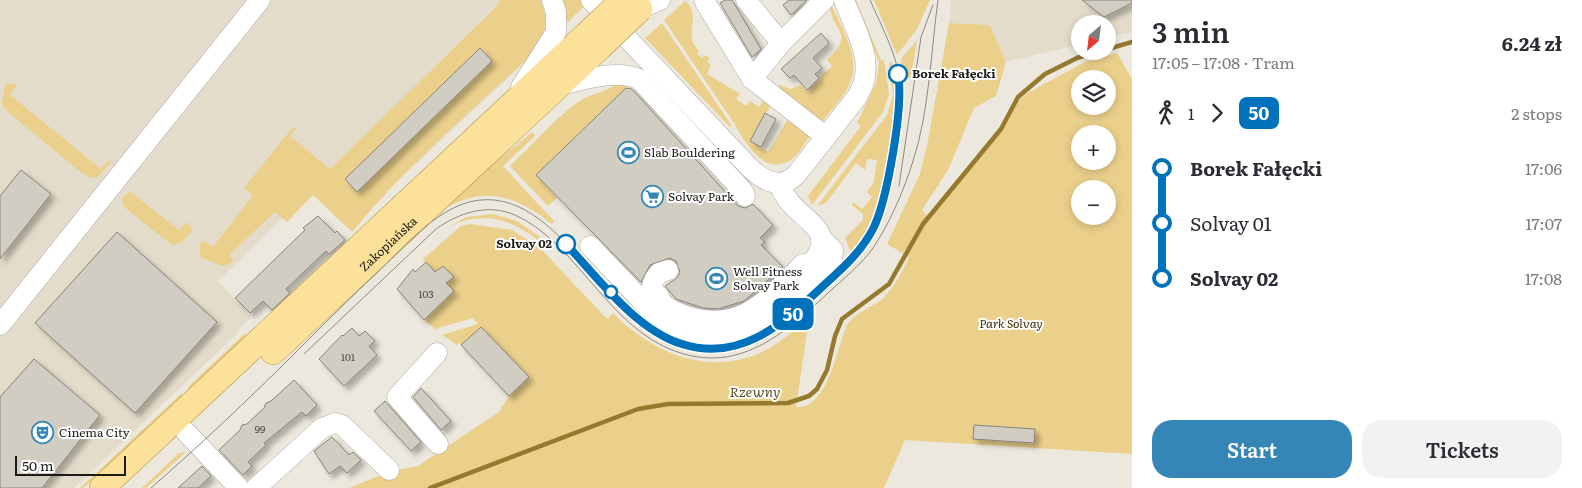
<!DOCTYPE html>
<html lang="en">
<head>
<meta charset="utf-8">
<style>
  body { margin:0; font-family:Literata,serif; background:#f2f2f3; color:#2b2b33; height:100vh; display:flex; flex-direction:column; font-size:19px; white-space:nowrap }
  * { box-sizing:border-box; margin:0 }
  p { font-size:16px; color:#7c7c81 }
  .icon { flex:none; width:28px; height:28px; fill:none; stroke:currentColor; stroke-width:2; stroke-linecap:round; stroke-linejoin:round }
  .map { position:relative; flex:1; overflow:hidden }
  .drawer { display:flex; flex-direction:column; background:#fff; width:450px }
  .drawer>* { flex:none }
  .badge { padding:0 10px; border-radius:8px; font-size:18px; line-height:32px }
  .needle { width:32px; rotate:208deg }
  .tools { position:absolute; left:1071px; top:15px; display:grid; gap:10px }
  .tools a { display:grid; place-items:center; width:45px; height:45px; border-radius:50%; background:#fff; box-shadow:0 2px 8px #0003; font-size:25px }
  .scale { position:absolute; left:15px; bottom:12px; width:111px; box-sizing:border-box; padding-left:5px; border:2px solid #1c1a16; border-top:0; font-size:14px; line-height:18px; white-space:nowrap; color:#1c1a16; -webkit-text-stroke:4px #fff; paint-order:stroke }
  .map>.badge { position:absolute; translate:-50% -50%; box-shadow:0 0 0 2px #fff }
  .legs { display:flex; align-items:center; gap:8px; height:55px; padding:0 20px; font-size:16px }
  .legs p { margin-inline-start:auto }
  .headline { display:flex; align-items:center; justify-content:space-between; height:85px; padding:0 20px }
  h1 { font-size:28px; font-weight:600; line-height:38px }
  .cta { display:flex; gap:10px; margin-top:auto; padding:10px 20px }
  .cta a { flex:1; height:58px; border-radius:20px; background:#3586b7; color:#fff; font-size:20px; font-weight:600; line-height:58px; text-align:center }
  .cta a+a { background:#f2f2f3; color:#2b2b33 }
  ul { padding:0 20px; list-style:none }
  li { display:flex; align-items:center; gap:18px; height:55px; font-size:19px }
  li i { display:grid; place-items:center; width:8px; height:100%; margin:0 6px; background:currentColor }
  li i::after { content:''; width:12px; height:12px; margin:-6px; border:4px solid; border-radius:50%; background:#fff }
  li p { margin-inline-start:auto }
  li:first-child i { background:linear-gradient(#0000 50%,currentColor 0) }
  li:last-child i { background:linear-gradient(currentColor 50%,#0000 0) }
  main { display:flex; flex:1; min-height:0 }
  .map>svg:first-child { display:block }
  .built { fill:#e4dcca }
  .green { fill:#ebd08b; fill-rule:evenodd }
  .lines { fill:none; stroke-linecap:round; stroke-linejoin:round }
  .stream { stroke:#957a2d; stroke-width:4.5 }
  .building { fill:#d1cdc2; stroke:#88847a; filter:url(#shadow) }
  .minor-casing { stroke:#b0aca1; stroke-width:21 }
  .major-casing { stroke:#ab8e40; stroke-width:26 }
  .minor { stroke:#fff; stroke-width:20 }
  .major { stroke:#fbe19a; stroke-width:25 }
  .tram { stroke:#8c8981; stroke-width:1 }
  .major-bridge-casing { stroke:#ab8e40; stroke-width:26; stroke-linecap:butt }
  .major-bridge { stroke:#fbe19a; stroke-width:25 }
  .line-1-casing { stroke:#fff; stroke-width:11 }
  .line-1 { stroke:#0072bc; stroke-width:8 }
  .stop-1-dot { fill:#fff; stroke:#0072bc; stroke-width:2.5 }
  .labels { text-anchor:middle; stroke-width:4; stroke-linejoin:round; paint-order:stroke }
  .number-label { font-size:10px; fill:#494741 }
  .stop-label { font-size:12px; font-weight:bold; fill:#1c1a16; stroke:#fff; text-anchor:start }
  .poi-label { font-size:12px; fill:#1c1a16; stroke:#fff; text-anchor:start }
  .street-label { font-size:12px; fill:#1c1a16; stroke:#fff }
  .park-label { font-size:12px; font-style:italic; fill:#3b2c00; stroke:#fff }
  .water-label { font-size:14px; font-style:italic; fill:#5e4e23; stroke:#fff }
</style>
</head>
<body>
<main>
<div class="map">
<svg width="1132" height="488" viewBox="0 0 1132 488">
  <defs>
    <filter id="shadow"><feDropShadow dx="4.5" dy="4.5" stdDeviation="2.5" flood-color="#0004"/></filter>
  </defs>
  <rect width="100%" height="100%" fill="#ece8dd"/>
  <g class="built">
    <path d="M0 0H591L415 165 351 203 326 176 218 281 251 317 237 331 238 333 74 488H0Z"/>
    <path d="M951 0H1132V32L1108 37V24H1080V44L1006 62 990 25 949 23Z"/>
  </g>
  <g class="green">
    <path d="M500 0H541C548 22 547 37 532 55 469 112 406 167 352 232L313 195 287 222 275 212 230 254 233 262 223 266 201 258 199 246 204 241 213 247 253 195 244 188 292 128 297 127 290 136 330 169 495 8Z"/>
    <path d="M560 0H580L585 5 568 22Z"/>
    <path d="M854 0H856L881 60H884L889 95 883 112 812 205 808 196 861 126 857 123 876 83 879 62Z"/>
    <path d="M874 0H930L917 29 897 55Z"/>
    <path d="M685 1C703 14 682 36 699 51L697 54 702 58 704 55 710 58 707 62 711 65 707 74 740 94 736 99 746 106 750 101 759 107 764 100 771 105 750 141 768 152 788 119 810 136C805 143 800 152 793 158 767 180 744 142 734 123L664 20Z"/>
    <path d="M830 2C840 25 862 58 850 83 844 97 832 109 823 121L818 120 777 87 780 85 791 89 800 85 806 91 821 79 820 77 832 66 827 60C858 32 829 31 830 2Z"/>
    <path d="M662 23 732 126 730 127 645 38Z"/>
    <path d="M949 23 990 25 1006 62 996 96 974 108 948 170 922 210 930 218 1002 131 1019 100 1026 94 1085 62 1117 53 1132 79V454L905 440 884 488H349L391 471 418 466 499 412 509 396 529 377 481 327 461 345 460 343 457 345 442 335 478 324 473 318 435 329 424 320 453 291 446 283 453 277 443 266 435 272 423 259 461 226 470 224 512 230 539 247 607 319 613 313C652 353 708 377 762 352 779 344 794 330 809 318L796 407C827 410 837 349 846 327 851 315 872 307 882 299 895 287 902 272 909 257L887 244 920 174 927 146ZM1080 79H1108V106H1080ZM1080 134H1108V161H1080ZM1080 189H1108V216H1080Z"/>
    <path d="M917 40 911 78 903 77 901 59Z"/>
    <path d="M892 62C902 94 888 183 876 215 870 229 863 241 854 252L849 248 845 238 863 220V214L852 205 853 202 862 209 872 197 867 192 874 182 877 160 867 159 865 170 856 163 826 203 817 206 887 115 893 95 889 63Z"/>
    <path d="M633 81 536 175 557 198 548 206 510 166C533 144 555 118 581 100 589 94 611 91 615 84Z"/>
    <path d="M12 83 17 86 10 95 101 169 109 160 111 162 97 178 89 177 77 169 8 112 2 104 5 84Z"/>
    <path d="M532 132 535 136 503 166 554 221 552 224C516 196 485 185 444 209L454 196Z"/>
    <path d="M129 191 179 230 186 222 193 230 181 243 172 245 124 207 122 199Z"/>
    <path d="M493 214 517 221 540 237 538 240C510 219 482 210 449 227L466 217Z"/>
    <path d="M245 333 244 342 192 392 188 387Z"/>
    <path d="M181 394 185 398 115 462 83 488H80Z"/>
    <path d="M186 452 146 488H142L179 453Z"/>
  </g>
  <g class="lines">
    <g class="stream">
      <path d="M1108 49 1132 42"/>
      <path d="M430 488 638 409 668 404 788 403 809 396 817 389 827 370 835 336 842 319 889 284 923 224 1001 129 1018 97 1045 74 1077 58 1099 51"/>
    </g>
  </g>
  <g class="building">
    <path d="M725 0H732L761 49 752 57 720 3Z"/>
    <path d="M789 0H807L791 15 783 5Z"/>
    <path d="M1082 0H1132V3L1104 17Z"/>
    <path d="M821 33 829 43 813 58 822 68 815 74 819 78 807 90 794 75 790 78 781 69Z"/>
    <path d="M480 48 492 61 357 192 345 179Z"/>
    <path d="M626 88 632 89 738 206 745 208 753 204 773 225 760 238 765 242 761 245 783 267 744 301 718 309 703 308 676 299 665 286 677 278 680 272 676 261 670 258 650 265 641 282 536 175Z"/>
    <path d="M765 113 776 119 761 147 750 141Z"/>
    <path d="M21 170 51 194 0 259V196Z"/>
    <path d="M318 216 335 233 337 231 345 240 329 254 326 251 286 289 290 293 272 310 263 301 250 313 235 298 305 230 303 228Z"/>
    <path d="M117 232 217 322 135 413 35 323Z"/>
    <path d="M426 262 435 272 443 266 454 277 446 283 454 291 424 320 397 289 413 269 415 272Z"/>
    <path d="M481 327 529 377 509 396 461 345Z"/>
    <path d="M352 328 359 336 365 331 375 341 369 346 377 355 344 386 319 359 342 335 343 336Z"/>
    <path d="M34 359 100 415 42 488H0V397Z"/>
    <path d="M294 380 317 405 306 416 302 412 264 443 266 445 248 462 252 466 243 475 219 450 240 430 242 425 247 424 264 408 266 403 271 401Z"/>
    <path d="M421 388 451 421 441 430 413 397Z"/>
    <path d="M385 401 421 442 411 451 374 411Z"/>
    <path d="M974 425 1035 429 1034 443 973 439Z"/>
    <path d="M332 437 349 455 353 452 361 460 347 473 340 466 329 474 314 451Z"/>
    <path d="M202 466 211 476 198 488H178Z"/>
  </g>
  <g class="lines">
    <defs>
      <g id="minor">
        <path d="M591 0 749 167C762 180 780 191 796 175L857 97C878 64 856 32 844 0"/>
        <path d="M746 0 781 43 824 0"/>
        <path d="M705 2 752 79 826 137"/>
        <path d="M640 9 660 0"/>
        <path d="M752 79 781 43"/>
        <path d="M559 85C584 80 615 69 639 79L742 190 745 196"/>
        <path d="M521 87 556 32V12L552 0"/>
        <path d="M779 183C794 228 854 223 798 279"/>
        <path d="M590 246 663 323 689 335 713 339 738 335 767 323 785 308 832 262 833 250 821 238"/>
        <path d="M659 296C661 306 672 311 681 314 738 336 767 301 803 264"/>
        <path d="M663 314C650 303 647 286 659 273L668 270"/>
        <path d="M0 325 260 0"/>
        <path d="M437 353 397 397 438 444"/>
        <path d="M186 432 239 488"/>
        <path d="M256 488 322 428 335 423 342 425 389 470"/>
      </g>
      <g id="major">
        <path id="s1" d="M273 352 600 47"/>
        <path d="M102 488 587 34"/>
      </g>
    </defs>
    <use href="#minor" class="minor-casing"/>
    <use href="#major" class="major-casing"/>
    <use href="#minor" class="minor"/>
    <use href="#major" class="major"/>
    <g class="tram">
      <path d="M899 186 921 37 933 5"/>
      <path d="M304 354 436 229C459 213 487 203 515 215 573 241 604 317 663 346 732 379 780 338 828 293 843 279 861 265 873 248 890 223 904 190 913 161 929 113 931 51 938 0"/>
      <path d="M151 488C199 446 247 401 293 355 322 326 351 297 381 269 407 244 434 212 469 202 564 178 609 347 710 349 729 349 749 344 766 334 783 324 797 310 811 297 852 258 879 235 888 176 893 143 905 104 898 71 893 47 880 23 870 0"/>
    </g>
    <defs>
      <g id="major-bridge">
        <path d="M587 34 623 0"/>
        <path d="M600 47 640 9"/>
      </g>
    </defs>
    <use href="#major-bridge" class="major-bridge-casing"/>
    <use href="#major-bridge" class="major-bridge"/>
  </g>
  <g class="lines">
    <defs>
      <path id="line-1" d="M566 244C598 278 636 330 682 344 740 363 784 323 823 286 842 269 861 252 873 229 887 201 904 106 898 74"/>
    </defs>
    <use href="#line-1" class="line-1-casing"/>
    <use href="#line-1" class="line-1"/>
  </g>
  <defs>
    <symbol id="stadium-ring" viewBox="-11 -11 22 22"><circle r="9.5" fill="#fff" stroke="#3586b7" stroke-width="1.5"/><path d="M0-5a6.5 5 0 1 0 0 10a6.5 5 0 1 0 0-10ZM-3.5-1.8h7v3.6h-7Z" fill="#3586b7"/></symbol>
    <symbol id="supermarket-ring" viewBox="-11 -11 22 22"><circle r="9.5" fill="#fff" stroke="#3586b7" stroke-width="1.5"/><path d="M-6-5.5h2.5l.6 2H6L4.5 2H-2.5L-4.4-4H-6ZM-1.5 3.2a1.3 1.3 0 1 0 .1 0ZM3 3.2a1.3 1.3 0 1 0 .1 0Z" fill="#3586b7"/></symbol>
    <symbol id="theatre-ring" viewBox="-11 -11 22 22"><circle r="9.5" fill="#fff" stroke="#3586b7" stroke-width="1.5"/><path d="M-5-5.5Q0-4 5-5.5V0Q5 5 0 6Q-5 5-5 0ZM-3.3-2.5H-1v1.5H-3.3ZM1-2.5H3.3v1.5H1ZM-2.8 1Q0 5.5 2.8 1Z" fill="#3586b7"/></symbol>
  </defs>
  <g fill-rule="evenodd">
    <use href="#stadium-ring" x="616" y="140" width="25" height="25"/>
    <use href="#supermarket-ring" x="640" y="184" width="25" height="25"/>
    <use href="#stadium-ring" x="704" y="266" width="25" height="25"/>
    <use href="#theatre-ring" x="30" y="420" width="25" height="25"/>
  </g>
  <g class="stop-1-dot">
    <circle cx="898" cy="74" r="9"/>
    <circle cx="566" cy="244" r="9"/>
    <circle cx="611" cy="292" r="6"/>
  </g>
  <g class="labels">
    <g class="number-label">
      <text x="426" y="298">103</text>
      <text x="348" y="361">101</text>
      <text x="260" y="433">99</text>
    </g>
    <g class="stop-label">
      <text x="912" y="78">Borek Fałęcki</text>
      <text x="552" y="248" text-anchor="end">Solvay 02</text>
    </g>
    <g class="poi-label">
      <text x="644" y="157">Slab Bouldering</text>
      <text x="668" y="201">Solvay Park</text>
      <text x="733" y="276">Well Fitness<tspan x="733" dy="14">Solvay Park</tspan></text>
      <text x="59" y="437">Cinema City</text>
    </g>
    <g class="street-label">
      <text dy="4" stroke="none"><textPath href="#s1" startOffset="158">Zakopiańska</textPath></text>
    </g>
    <g class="park-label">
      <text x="1011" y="328">Park Solvay</text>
    </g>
    <g class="water-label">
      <text x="755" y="397">Rzewny</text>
    </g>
  </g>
</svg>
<div class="tools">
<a><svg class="needle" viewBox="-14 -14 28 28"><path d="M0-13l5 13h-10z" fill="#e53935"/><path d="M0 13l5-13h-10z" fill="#7c7c81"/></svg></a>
<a><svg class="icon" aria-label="layers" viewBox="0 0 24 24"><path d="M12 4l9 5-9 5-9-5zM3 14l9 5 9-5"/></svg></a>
<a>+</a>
<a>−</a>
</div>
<div class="scale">50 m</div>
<b class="badge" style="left:793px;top:314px;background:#0072bc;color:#fff">50</b>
</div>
<section class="drawer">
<div class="headline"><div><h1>3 min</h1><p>17:05 – 17:08 · Tram</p></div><b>6.24 zł</b></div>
<div class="legs"><svg class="icon" aria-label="walk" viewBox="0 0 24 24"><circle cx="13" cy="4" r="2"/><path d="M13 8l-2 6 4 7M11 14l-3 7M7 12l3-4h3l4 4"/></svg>1<svg class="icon" aria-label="forward" viewBox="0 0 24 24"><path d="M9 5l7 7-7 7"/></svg><b class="badge" style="background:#0072bc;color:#fff">50</b><p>2 stops</p></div>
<ul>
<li><i style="color:#0072bc"></i><b>Borek Fałęcki</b><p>17:06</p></li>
<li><i style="color:#0072bc"></i><span>Solvay 01</span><p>17:07</p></li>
<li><i style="color:#0072bc"></i><b>Solvay 02</b><p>17:08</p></li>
</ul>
<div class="cta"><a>Start</a><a>Tickets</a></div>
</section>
</main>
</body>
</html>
